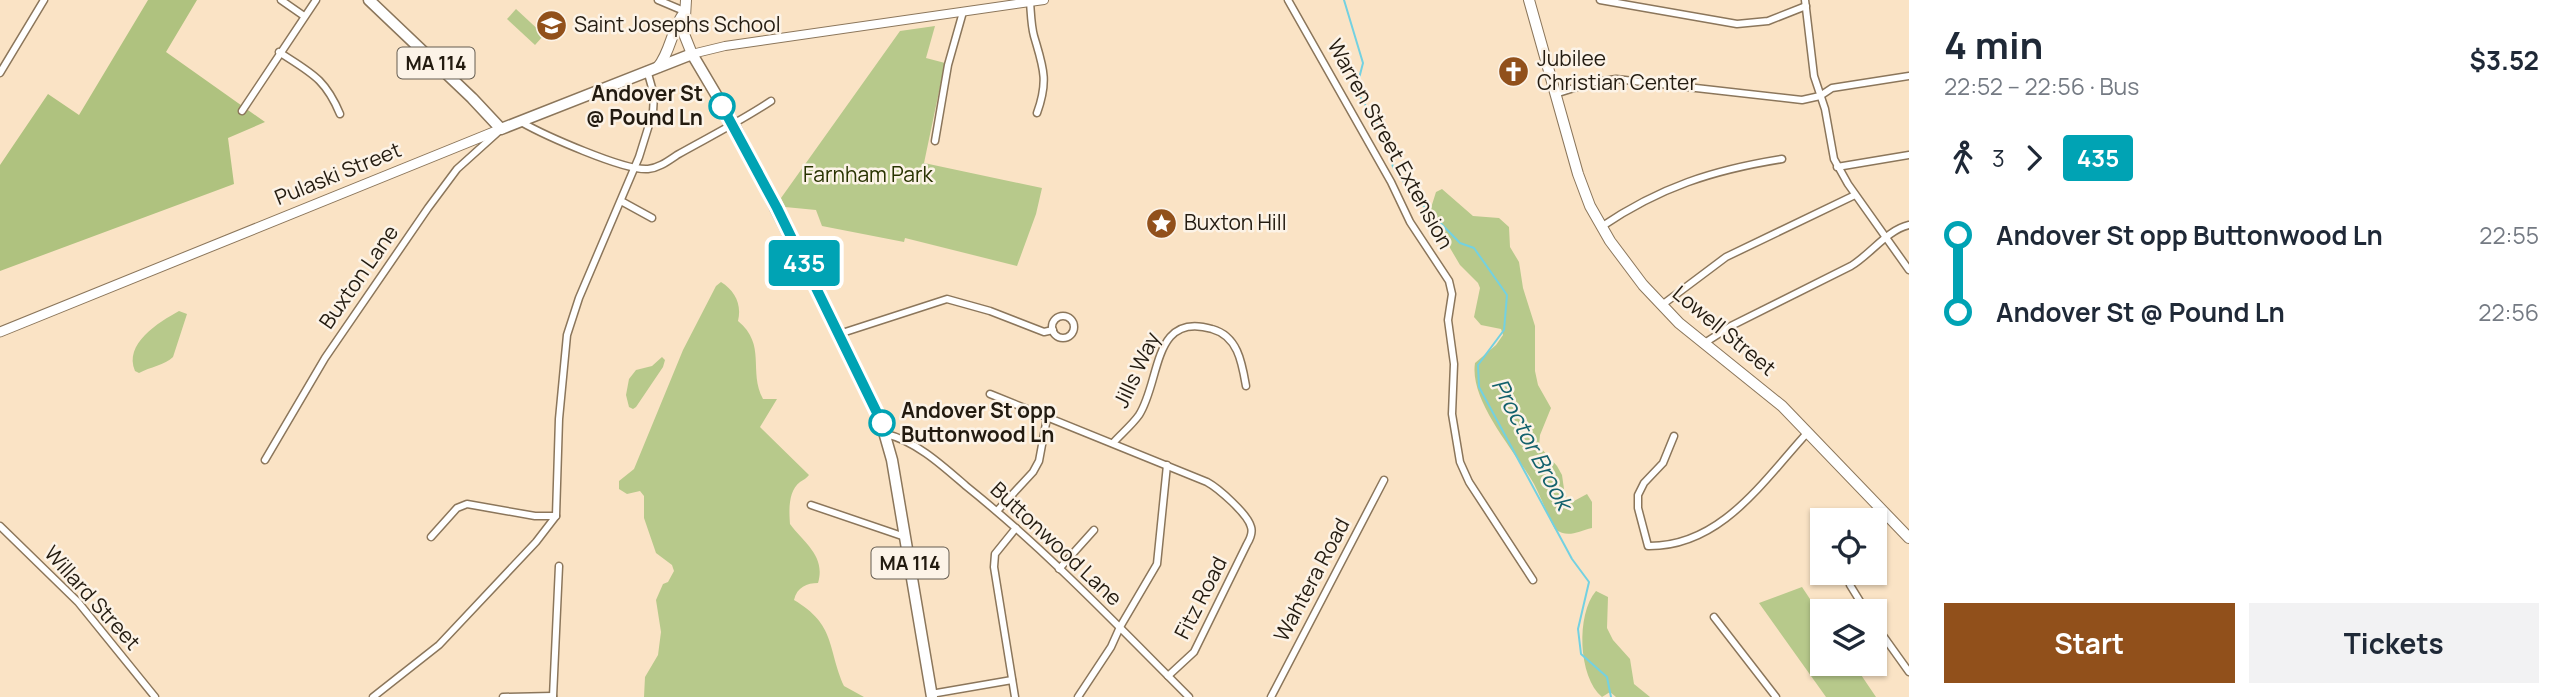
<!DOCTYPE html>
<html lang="en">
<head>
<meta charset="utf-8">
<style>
  body { margin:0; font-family:Manrope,sans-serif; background:#f2f2f3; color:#1f2937; height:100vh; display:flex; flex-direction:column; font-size:26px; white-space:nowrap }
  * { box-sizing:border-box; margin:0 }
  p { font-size:23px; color:#747a83 }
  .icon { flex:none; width:38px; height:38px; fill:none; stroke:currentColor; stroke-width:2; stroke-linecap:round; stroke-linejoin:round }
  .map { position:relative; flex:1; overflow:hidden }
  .side { display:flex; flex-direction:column; background:#fff; width:665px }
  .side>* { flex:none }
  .badge { padding:0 14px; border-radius:5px; font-size:24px; line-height:46px }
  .buttons { position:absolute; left:1810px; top:508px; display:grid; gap:14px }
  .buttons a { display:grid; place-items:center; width:77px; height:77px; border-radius:0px; background:#fff; box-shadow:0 2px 5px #0004; font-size:35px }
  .map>.badge { position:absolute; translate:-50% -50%; box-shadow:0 0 0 4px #fff }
  .legs { display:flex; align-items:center; gap:10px; height:77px; padding:0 35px; font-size:23px }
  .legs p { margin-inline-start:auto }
  .summary { display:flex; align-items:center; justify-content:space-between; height:119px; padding:0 35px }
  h1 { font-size:38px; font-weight:700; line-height:52px }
  .cta { display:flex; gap:14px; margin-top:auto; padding:14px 35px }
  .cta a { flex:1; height:80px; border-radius:0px; background:#91501b; color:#fff; font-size:28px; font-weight:700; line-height:80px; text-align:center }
  .cta a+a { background:#f2f2f3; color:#1f2937 }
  ul { padding:0 35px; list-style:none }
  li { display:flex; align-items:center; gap:24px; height:77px; font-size:26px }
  li i { display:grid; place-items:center; width:10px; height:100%; margin:0 9px; background:currentColor }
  li i::after { content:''; width:18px; height:18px; margin:-9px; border:5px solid; border-radius:50%; background:#fff }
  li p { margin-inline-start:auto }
  li:first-child i { background:linear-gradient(#0000 50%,currentColor 0) }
  li:last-child i { background:linear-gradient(currentColor 50%,#0000 0) }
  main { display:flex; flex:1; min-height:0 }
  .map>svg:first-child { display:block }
  .green { fill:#b7c98b }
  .forest { fill:#afc27f }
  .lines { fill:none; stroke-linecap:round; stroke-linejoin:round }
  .stream { stroke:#73d1e1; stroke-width:2 }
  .minor-casing { stroke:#8b765b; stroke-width:9 }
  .tertiary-casing { stroke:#8b765b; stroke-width:10 }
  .secondary-casing { stroke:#8b765b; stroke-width:11 }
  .primary-casing { stroke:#8b765b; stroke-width:12 }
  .trunk-casing { stroke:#8b765b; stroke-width:13 }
  .minor { stroke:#fff; stroke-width:6 }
  .tertiary { stroke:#fff; stroke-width:8 }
  .secondary { stroke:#fff; stroke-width:9 }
  .primary { stroke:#fff; stroke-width:10 }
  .trunk { stroke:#fff; stroke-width:10 }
  .line-1-casing { stroke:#fff; stroke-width:16 }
  .line-1 { stroke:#00a3b4; stroke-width:10 }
  .stop-1-dot { fill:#fff; stroke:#00a3b4; stroke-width:3.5 }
  .labels { text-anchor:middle; stroke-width:5; stroke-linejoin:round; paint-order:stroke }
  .shield { fill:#fcf3e7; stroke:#645c50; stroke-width:2 }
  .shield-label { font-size:19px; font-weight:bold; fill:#231b10 }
  .poi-label { font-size:21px; fill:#231b10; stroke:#fcf3e7; text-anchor:start }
  .stop-label { font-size:21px; font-weight:bold; fill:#231b10; stroke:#fcf3e7; text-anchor:end }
  .street-label { font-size:21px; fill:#231b10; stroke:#fcf3e7 }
  .park-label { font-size:21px; fill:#283300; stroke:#fcf3e7 }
  .water-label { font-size:23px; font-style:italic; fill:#13626d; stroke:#fcf3e7 }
</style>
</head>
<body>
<main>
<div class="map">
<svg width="1909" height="697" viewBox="0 0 1909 697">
  <rect width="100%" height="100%" fill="#fae3c5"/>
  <g class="green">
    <path d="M516 9 544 35 535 45 507 19Z"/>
    <path d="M935 26 926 58 945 63 924 163 1042 188 1036 214 1017 266 905 238 904 242 822 226 816 210 785 207 781 198 900 31Z"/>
    <path d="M1442 189 1473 216 1499 218 1509 227 1510 247 1519 262 1523 288 1535 326V371L1538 385 1551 408 1540 435 1539 446 1557 466 1562 475 1565 496 1574 501 1587 494 1592 502V528C1578 531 1568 539 1555 529 1547 515 1542 499 1534 484 1516 452 1469 401 1475 363L1496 345 1503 335 1501 329 1481 325 1474 317 1480 288 1478 283 1460 265 1450 248 1447 237 1430 211 1436 192Z"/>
    <path d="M721 282C735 291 742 304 738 321 767 345 748 371 763 399H777L760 427 809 475C807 478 803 480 800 482 788 491 789 511 790 524 804 543 826 556 818 583 807 583 797 587 794 600 836 625 827 647 844 686L864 697H644L645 677 658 655 661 632 656 600 663 584 668 582 674 571 672 565 656 553 644 518V496L640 491 627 494 619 489V481L634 469 683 350 716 286Z"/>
    <path d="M179 311 187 314 173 357C165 365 150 367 139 373L135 371C123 344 159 322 179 311Z"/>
    <path d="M662 357 665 360 663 367 636 407 633 409 629 407 626 395 629 379 636 370 652 366Z"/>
    <path d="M1802 587 1822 617V663H1853L1876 697H1826L1759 603Z"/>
    <path d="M1596 591 1608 597 1607 628 1613 640 1630 659 1634 684 1650 697H1616L1610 692 1602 697C1578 677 1576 614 1596 591Z"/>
  </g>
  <path class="forest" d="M148 0H197L166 52 265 122 228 138 234 184 0 271V165L48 94 79 115Z"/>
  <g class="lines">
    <path class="stream" d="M1344 0 1363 63 1356 90 1384 135 1393 167 1413 195 1460 243 1474 248 1507 295 1504 330 1478 365 1479 387 1572 559 1589 582 1578 629 1581 654 1607 677 1611 697"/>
    <defs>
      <g id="minor">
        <path d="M281 0 304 16"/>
        <path d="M658 0 684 11"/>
        <path d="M1288 0 1391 182 1410 222 1449 281 1452 294 1448 320 1454 364 1452 414 1460 462 1469 482 1533 580"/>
        <path d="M1600 0 1737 24 1768 21 1806 6"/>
        <path d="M1805 0 1814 76 1825 109 1834 159 1848 184 1909 270"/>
        <path d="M1030 2C1031 13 1031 25 1034 36 1043 67 1049 80 1037 113"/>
        <path d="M279 52C311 73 325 78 340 114"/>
        <path d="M0 73 44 0"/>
        <path d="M1555 94 1590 83 1616 79 1802 100 1820 96 1832 88 1909 76"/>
        <path d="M242 111 316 0"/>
        <path d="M521 122C544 135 624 171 648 169 659 168 668 161 677 155 709 137 741 121 771 101"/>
        <path d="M935 141 948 65 963 12"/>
        <path d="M1837 167 1909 155"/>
        <path d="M621 201 652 218"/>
        <path d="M1601 227C1660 187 1713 170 1782 159"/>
        <path d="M1662 305 1726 257 1855 195"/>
        <circle cx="1063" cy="327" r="11"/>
        <path d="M839 334 947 299 990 311 1044 332 1053 330"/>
        <path d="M1703 344 1731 326 1851 266C1871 254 1887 230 1909 225"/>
        <path d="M990 394 1207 482C1218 488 1248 514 1251 527 1253 533 1250 539 1247 544L1194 652 1168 676"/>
        <path d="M886 434C916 441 943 466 966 486 1046 550 1117 625 1189 697"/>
        <path d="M1674 436 1663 463 1644 483 1638 495V508L1648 546C1721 547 1763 481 1808 432"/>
        <path d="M1113 443C1121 434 1132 425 1139 415 1161 381 1152 311 1212 329 1238 336 1242 363 1246 386"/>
        <path d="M265 460 325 358 428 208 457 169 497 133"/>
        <path d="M811 505 905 537"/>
        <path d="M997 511 1033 472 1039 461 1047 418"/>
        <path d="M0 526 78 602 155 697"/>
        <path d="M431 537 457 508 467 504 535 516H556"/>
        <path d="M1059 569 1094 530"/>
        <path d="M1848 572 1850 585 1866 611"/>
        <path d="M1714 617 1776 697"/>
        <path d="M1874 623 1909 672"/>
        <path d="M931 694 1012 680"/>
        <path d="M373 697 439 645 536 542 556 516 559 419 567 335 579 298 639 157 653 112 654 95 647 70"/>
        <path d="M503 697 553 696"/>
        <path d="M553 697 559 566"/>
        <path d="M1015 697 994 567 995 554 1016 528"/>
        <path d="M1078 697 1111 647 1120 627 1157 564 1167 465"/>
        <path d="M1271 697 1384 480"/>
      </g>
      <path id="tertiary" d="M692 54 725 46 1044 0"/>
      <path id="secondary" d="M0 332 501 129"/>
      <g id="primary">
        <path d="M686 0 684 34 692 54"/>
        <path d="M1529 0 1578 174 1590 206 1610 241 1643 285 1679 323 1782 406 1909 538"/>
        <path d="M658 67C671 51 671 30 684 13"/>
      </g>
      <path id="trunk" d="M369 0 472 98 501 129 692 54 734 125 880 418 892 460 932 697"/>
    </defs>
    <use href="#minor" class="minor-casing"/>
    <use href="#tertiary" class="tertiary-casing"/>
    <use href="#secondary" class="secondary-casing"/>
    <use href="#primary" class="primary-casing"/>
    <use href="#trunk" class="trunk-casing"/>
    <use href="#minor" class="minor"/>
    <use href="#tertiary" class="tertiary"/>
    <use href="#secondary" class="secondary"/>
    <use href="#primary" class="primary"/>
    <use href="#trunk" class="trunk"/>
  </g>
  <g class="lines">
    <defs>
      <path id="line-1" d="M722 106 777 208 882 423"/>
    </defs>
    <use href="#line-1" class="line-1-casing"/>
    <use href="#line-1" class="line-1"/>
  </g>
  <defs>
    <symbol id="school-disc" viewBox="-11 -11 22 22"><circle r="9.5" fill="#91501b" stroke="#fcf3e7"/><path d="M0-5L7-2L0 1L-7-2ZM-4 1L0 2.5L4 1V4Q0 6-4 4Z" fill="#fff"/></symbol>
    <symbol id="church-disc" viewBox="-11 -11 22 22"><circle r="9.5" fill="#91501b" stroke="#fcf3e7"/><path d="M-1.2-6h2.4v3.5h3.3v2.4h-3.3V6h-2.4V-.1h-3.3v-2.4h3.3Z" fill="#fff"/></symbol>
    <symbol id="sight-disc" viewBox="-11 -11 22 22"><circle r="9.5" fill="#91501b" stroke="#fcf3e7"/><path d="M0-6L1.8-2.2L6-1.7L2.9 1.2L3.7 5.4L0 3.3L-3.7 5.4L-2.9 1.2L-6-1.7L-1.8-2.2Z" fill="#fff"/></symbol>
  </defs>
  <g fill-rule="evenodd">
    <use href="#school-disc" x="534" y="8" width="35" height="35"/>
    <use href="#church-disc" x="1496" y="54" width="35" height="35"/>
    <use href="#sight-disc" x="1144" y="206" width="35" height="35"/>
  </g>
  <g class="stop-1-dot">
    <circle cx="722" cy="106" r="12"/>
    <circle cx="882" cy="423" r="12"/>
  </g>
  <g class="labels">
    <g class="shield">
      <rect x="397.5" y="47.5" width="77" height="31" rx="5"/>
      <rect x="871.5" y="547.5" width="77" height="31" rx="5"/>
    </g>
    <g class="shield-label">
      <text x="436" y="70">MA 114</text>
      <text x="910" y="570">MA 114</text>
    </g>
    <g class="poi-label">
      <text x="574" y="32">Saint Josephs School</text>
      <text x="1537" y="66">Jubilee<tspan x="1537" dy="24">Christian Center</tspan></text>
      <text x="1184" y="230">Buxton Hill</text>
    </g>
    <g class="stop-label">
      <text x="703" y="101">Andover St<tspan x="703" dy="24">@ Pound Ln</tspan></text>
      <text x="901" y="418" text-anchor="start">Andover St opp<tspan x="901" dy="24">Buttonwood Ln</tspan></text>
    </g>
    <g class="street-label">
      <text transform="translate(1390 144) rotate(61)" y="7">Warren Street Extension</text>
      <text transform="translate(338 174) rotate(-22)" y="7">Pulaski Street</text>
      <text transform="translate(359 277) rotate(-55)" y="7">Buxton Lane</text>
      <text transform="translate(1724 331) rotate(40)" y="7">Lowell Street</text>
      <text transform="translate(1137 370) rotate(-65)" y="7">Jills Way</text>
      <text transform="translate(1056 544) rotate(43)" y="7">Buttonwood Lane</text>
      <text transform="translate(1312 580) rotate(-62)" y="7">Wahtera Road</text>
      <text transform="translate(92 598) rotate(48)" y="7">Willard Street</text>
      <text transform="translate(1201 598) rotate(-63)" y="7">Fitz Road</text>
    </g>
    <g class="park-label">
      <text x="868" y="182">Farnham Park</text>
    </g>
    <g class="water-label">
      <text transform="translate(1532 444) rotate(62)" y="8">Proctor Brook</text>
    </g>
  </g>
</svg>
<div class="buttons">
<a><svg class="icon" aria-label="locate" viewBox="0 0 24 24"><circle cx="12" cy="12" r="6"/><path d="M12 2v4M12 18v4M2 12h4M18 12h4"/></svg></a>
<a><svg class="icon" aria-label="layers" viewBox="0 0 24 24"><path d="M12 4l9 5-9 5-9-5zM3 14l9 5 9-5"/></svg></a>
</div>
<b class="badge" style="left:804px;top:263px;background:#00a3b4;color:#fff">435</b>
</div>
<section class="side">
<div class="summary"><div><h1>4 min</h1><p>22:52 – 22:56 · Bus</p></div><b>$3.52</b></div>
<div class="legs"><svg class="icon" aria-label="walk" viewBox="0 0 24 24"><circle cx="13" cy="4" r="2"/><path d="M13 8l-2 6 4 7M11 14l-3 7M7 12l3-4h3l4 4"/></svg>3<svg class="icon" aria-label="forward" viewBox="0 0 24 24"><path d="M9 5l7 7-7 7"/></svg><b class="badge" style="background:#00a3b4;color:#fff">435</b></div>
<ul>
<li><i style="color:#00a3b4"></i><b>Andover St opp Buttonwood Ln</b><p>22:55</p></li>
<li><i style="color:#00a3b4"></i><b>Andover St @ Pound Ln</b><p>22:56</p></li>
</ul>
<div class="cta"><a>Start</a><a>Tickets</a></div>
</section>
</main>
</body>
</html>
